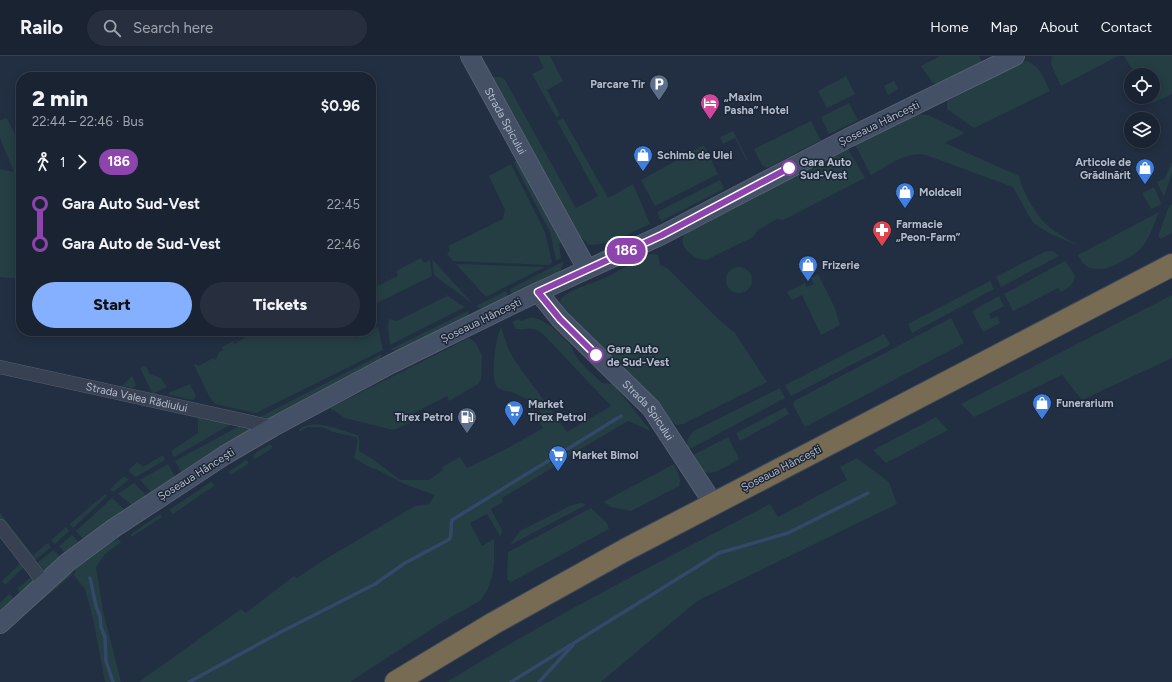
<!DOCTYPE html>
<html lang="en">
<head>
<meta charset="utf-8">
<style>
  body { margin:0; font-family:Figtree,sans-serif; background:#272f3e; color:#f1f3f6; height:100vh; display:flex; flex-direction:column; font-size:15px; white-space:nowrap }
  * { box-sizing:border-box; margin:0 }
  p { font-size:13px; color:#9fa4ac }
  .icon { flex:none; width:22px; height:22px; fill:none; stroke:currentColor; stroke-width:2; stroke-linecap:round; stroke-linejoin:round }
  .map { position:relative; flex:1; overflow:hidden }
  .details { position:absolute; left:16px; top:16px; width:360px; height:264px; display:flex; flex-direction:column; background:#1a2332; border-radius:16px; box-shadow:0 2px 10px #0003,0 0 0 1px #38404d }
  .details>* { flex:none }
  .badge { padding:0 8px; border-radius:13px; font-size:14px; line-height:26px }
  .buttons { position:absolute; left:1124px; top:12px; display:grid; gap:8px }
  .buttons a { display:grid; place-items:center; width:36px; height:36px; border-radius:50%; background:#1a2332; box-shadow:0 2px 10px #0003,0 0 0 1px #38404d; font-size:20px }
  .map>.badge { position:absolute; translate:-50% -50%; box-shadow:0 0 0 2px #fff }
  .legs { display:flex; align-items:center; gap:6px; height:44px; padding:0 16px; font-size:13px }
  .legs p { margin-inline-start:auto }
  .overview { display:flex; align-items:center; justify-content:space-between; height:68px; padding:0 16px }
  h1 { font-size:22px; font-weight:800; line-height:30px }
  .button { display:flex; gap:8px; margin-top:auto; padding:8px 16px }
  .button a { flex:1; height:46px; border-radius:24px; background:#85b0ff; color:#111; font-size:16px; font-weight:800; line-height:46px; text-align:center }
  .button a+a { background:#272f3e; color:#f1f3f6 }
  ul { padding:0 16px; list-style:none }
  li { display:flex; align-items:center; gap:14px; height:40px; font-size:15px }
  li i { display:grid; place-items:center; width:6px; height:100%; margin:0 5px; background:currentColor }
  li i::after { content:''; width:10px; height:10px; margin:-5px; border:3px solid; border-radius:50%; background:#1a2332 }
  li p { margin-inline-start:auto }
  li:first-child i { background:linear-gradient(#0000 50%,currentColor 0) }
  li:last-child i { background:linear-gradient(currentColor 50%,#0000 0) }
  header { display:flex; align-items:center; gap:24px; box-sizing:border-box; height:56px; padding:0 20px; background:#1a2332; border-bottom:1px solid #38404d }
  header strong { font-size:19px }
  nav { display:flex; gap:22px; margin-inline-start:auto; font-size:14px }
  .search { width:280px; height:36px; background:#272f3e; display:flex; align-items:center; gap:10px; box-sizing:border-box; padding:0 14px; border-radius:22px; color:#9fa4ac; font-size:15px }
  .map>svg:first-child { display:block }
  .green { fill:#243e43 }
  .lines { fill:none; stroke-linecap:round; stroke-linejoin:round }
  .stream { stroke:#34496a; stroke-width:3.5 }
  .street-casing { stroke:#555f6f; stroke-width:14 }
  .secondary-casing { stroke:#555f6f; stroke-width:20 }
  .highway-casing { stroke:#3f4959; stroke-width:24 }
  .street { stroke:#374151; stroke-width:13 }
  .secondary { stroke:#445065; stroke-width:18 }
  .highway { stroke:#786b53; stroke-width:22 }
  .line-1-casing { stroke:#fff; stroke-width:9 }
  .line-1 { stroke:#8e44ad; stroke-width:6 }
  .stop-1-dot { fill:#fff; stroke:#8e44ad; stroke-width:2 }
  .labels { text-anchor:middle; stroke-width:3; stroke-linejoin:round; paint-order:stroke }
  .poi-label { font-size:11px; font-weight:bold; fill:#b3bccc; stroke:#1c2636; text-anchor:start }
  .street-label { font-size:11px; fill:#b3bccc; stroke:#1c2636 }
  .stop-label { font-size:11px; font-weight:bold; fill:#b3bccc; stroke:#1c2636; text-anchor:start }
</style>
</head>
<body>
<header>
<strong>Railo</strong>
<div class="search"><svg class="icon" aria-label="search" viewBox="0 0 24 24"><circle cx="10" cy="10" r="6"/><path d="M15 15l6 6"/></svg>Search here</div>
<nav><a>Home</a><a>Map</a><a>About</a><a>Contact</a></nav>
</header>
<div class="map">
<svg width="1172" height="626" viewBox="0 0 1172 626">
  <rect width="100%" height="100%" fill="#222f42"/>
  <g class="green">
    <path d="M538 0H550L563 25 547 34 560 59 556 61 532 18 544 12Z"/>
    <path d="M940 0H979L983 8 941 28 933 27 921 10Z"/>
    <path d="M1052 0H1118L1061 30 1051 8Z"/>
    <path d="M1124 0H1172V38L1153 47 1149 41H1153V19H1136Z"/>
    <path d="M1026 5C1040 9 1044 23 1050 35L974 72 947 53V45L1021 6Z"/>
    <path d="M846 20 855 38 827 52 818 35Z"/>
    <path d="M494 21H500L505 24 576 152 598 140 557 65 563 62 608 142 633 128 650 168C630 177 611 189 589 189L582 182 579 183 491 23Z"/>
    <path d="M894 25 898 33 888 39 884 30Z"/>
    <path d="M849 47 858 64 829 78 821 61Z"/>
    <path d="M919 58 928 59 965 77 945 87 1019 120C1022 134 1035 158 1046 168 1055 177 1067 182 1077 189L1051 178 1033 167 1013 131 926 99C906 95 888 110 871 119L855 89Z"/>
    <path d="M7 62 21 91V223L0 221V113L14 116 0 82V64Z"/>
    <path d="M811 65 821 84 767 112 762 109 754 93Z"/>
    <path d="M733 75 748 105H747L735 82 723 88 720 81Z"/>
    <path d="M704 89 718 118 655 150 641 124Z"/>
    <path d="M848 93 865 122 783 164 777 163 758 174 753 181 706 204C695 205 674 188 686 177L737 148Z"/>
    <path d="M513 105 520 106 558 174 562 186 559 188 561 202 556 204 550 176Z"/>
    <path d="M1172 106V117L1164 141 1157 126 1165 122Z"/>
    <path d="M511 108 545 176 552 206 549 209 453 205 447 198 450 194 448 190 503 163 505 154 489 120Z"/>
    <path d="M720 124 724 133 661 165 657 156Z"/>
    <path d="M1154 131 1161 147 1160 149 1151 153 1142 137Z"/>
    <path d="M1172 148V177L1161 183 1159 181V178L1169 150Z"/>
    <path d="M1159 156C1154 168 1150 182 1141 192 1136 199 1111 212 1103 213 1100 213 1094 213 1090 212 1084 210 1081 204 1078 199Z"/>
    <path d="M1050 195H1053L1059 200 1001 231 996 221 1044 196Z"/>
    <path d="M651 198 658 199 660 209 667 212 718 263 735 277 767 326 683 368 677 369 669 364 561 253 560 245C566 233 595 227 607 221 622 213 635 205 651 198Z"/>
    <path d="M421 202 424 207 430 204 432 220 377 247V268L371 270V233L398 220 396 215Z"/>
    <path d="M432 203 473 248 434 219Z"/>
    <path d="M564 205 561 213 556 218 512 240 510 233Z"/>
    <path d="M1065 205 1075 219C1074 229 1069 231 1061 236L1058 232 1013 255 1004 238Z"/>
    <path d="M456 208 545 211 486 241Z"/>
    <circle cx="739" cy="224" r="13"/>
    <path d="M818 218 834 250 840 269 821 279 802 239 792 244 787 236 805 227 806 231 814 228 811 222Z"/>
    <path d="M990 225 994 233 912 277 908 268Z"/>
    <path d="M506 235 509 242 484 254 476 250Z"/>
    <path d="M446 239 465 251 390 289 388 269 389 263 397 265 445 241Z"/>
    <path d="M1172 239V302L1082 344 1062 319 974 361 961 348Z"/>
    <path d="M999 240 1004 250 989 258 991 263 997 260 1000 267 983 276 972 255Z"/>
    <path d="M468 255 470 261 398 297 391 293Z"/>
    <path d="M530 262C542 260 563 280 570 289 573 292 573 297 576 300 582 310 594 319 602 327L613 328 651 375 628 365 562 404V406L502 442 503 446 491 453 502 474V477L500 480 487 458 470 467 482 490 494 483V507L492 521 487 535 481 544 436 570 350 626H139L241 553 246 557 294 520 297 522 324 504 415 450 429 448 435 439 404 428 376 413C370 413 360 405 354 402L358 384 356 381 333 376 322 371H307L299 376V373C315 362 340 374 357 379L359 382V395L374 404 400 424H429L443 414 442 411 460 401 467 412 508 392 543 372 536 360 541 356C532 345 524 340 510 336 507 335 501 334 498 332 489 325 496 280 501 271L508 292 515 305 567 376 611 350 543 278C531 269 528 275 516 273L512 266 518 263 521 265Z"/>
    <path d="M951 262 964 287 805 371 793 349 794 345Z"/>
    <path d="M378 271 383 294 256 357 215 348 209 340 194 309 195 308 199 310 213 302 214 304 216 303 219 296 223 294 222 291 233 285 235 288 255 275H355L356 276 353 278 355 282Z"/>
    <path d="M884 278 890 289 791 340 785 329Z"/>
    <path d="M469 282 476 287 482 300 481 323 478 328 449 345 447 340 414 357 417 363 396 373 393 374 345 362 330 352Z"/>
    <path d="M382 298 380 306 270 362 260 361Z"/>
    <path d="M143 310 146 311 150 318 161 322 167 331 153 338 140 312Z"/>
    <path d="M132 320 136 329 133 332 122 330Z"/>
    <path d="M190 328 196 340 193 344 169 339 168 337Z"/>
    <path d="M780 332 785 342 690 393 688 392C685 385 689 380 694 375Z"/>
    <path d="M786 351 789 358 740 385 736 377Z"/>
    <path d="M193 358 235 366 174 401 171 395 198 377V362L193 361Z"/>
    <path d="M936 361 948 374 886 407 873 394Z"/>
    <path d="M243 368 249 371V375L182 418 175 405Z"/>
    <path d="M728 381 739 403C731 407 712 422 704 415 699 412 695 405 691 400Z"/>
    <path d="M270 388 273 392 255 403 253 401 254 398Z"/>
    <path d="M163 399 165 404 136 421 128 415 137 406 143 411Z"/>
    <path d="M857 402 889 426 897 448 697 545 601 626H447C551 561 661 505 770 448L778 461 847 424 840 411Z"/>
    <path d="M246 404 249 407 231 419 228 416Z"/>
    <path d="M168 408 176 422 152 437 140 424Z"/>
    <path d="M674 408C677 416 682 422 679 430L631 455 611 451 603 446Z"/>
    <path d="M124 420 129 424 113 436 110 433Z"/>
    <path d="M211 426 215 429 173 458 169 454Z"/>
    <path d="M134 427 147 440 133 450 118 438Z"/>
    <path d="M105 438 107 440 73 472 70 468Z"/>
    <path d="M112 442 126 455 85 485 76 475Z"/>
    <path d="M582 447 586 449 510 489 520 475 572 449Z"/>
    <path d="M591 452 607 467 609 473 511 526 507 523 508 496Z"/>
    <path d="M0 457 33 499 48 487 51 491 33 506 0 463Z"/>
    <path d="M160 458 162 461 131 481V478Z"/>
    <path d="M66 471 69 475 55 488 51 484Z"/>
    <path d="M0 479 24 511 5 529 2 525 20 508Z"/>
    <path d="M72 479 80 488 68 500 59 490Z"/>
    <path d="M119 483 121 486 105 498 96 511 103 555 121 626H105L93 563 85 533 73 518 36 549 34 547 68 516 73 518 76 516 74 513 108 488Z"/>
    <path d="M53 494 63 503 47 513H42L36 508Z"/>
    <path d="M32 520C37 529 28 533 22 539L17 533Z"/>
    <path d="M9 538 16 544 0 561V547Z"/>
  </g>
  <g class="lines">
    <g class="stream">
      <path d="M90 522 96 550 100 560 101 571 105 581 106 605 113 626"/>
      <path d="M189 626 279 577 375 528 405 507 450 483C452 477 450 471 452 464L621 360"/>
      <path d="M511 626 719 497 788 477 868 437"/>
      <path d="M539 626 573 589"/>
    </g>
    <defs>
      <g id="street">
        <path id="s1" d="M0 311 273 371"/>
        <path d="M0 470 44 527"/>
      </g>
      <g id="secondary">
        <path id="s2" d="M470 0 587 213"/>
        <path id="s3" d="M538 236 560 263 651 352 713 447"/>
        <path d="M0 568 68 506 114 472 225 399 273 371 391 308 538 236 662 179 848 82 1015 0"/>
      </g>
      <path id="highway" d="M396 626 494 567 625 494 1172 209"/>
    </defs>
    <use href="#street" class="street-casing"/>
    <use href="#secondary" class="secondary-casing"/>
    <use href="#highway" class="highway-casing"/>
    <use href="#street" class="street"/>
    <use href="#secondary" class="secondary"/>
    <use href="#highway" class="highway"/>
  </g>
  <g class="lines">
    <defs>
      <path id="line-1" d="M596 299 560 263 538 236 662 179 789 112"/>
    </defs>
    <use href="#line-1" class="line-1-casing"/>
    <use href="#line-1" class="line-1"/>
  </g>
  <defs>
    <symbol id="parking-pin" viewBox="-11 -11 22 30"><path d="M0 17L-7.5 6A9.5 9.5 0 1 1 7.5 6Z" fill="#5c6f8a" stroke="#1c2636"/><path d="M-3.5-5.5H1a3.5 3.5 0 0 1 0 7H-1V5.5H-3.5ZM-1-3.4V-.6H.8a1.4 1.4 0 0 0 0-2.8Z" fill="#fff"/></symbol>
    <symbol id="hotel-pin" viewBox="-11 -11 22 30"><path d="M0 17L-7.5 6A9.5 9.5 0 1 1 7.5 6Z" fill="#d1479c" stroke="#1c2636"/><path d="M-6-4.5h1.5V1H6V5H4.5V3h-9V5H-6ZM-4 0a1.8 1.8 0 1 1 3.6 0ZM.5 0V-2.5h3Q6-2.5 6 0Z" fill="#fff"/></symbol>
    <symbol id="shop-pin" viewBox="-11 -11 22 30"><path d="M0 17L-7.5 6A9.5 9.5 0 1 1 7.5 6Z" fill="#3f7fe0" stroke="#1c2636"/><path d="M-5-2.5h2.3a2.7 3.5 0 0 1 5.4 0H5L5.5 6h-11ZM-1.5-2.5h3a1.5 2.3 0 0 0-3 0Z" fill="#fff"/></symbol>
    <symbol id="pharmacy-pin" viewBox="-11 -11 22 30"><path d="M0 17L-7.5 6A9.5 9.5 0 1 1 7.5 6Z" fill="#e0444e" stroke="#1c2636"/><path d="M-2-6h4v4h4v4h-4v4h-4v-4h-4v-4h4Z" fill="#fff"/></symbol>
    <symbol id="supermarket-pin" viewBox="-11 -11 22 30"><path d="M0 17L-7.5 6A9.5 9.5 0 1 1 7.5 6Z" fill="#3f7fe0" stroke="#1c2636"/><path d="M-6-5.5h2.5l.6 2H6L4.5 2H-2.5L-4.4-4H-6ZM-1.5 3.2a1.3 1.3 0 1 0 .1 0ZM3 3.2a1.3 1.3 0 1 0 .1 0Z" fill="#fff"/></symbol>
    <symbol id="fuel-pin" viewBox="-11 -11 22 30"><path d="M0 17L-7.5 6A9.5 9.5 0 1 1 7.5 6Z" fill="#5c6f8a" stroke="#1c2636"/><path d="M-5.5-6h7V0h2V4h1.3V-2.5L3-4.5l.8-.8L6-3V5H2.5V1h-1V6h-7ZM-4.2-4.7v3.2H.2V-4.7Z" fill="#fff"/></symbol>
  </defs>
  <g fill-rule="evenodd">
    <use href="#parking-pin" x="648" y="17" width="22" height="30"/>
    <use href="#hotel-pin" x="699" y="36" width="22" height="30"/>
    <use href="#shop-pin" x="632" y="88" width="22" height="30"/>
    <use href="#shop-pin" x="1134" y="101" width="22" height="30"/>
    <use href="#shop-pin" x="894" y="125" width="22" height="30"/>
    <use href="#pharmacy-pin" x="871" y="163" width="22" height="30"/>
    <use href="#shop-pin" x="797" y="198" width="22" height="30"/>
    <use href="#shop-pin" x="1031" y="336" width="22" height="30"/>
    <use href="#supermarket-pin" x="503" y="343" width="22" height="30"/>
    <use href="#fuel-pin" x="456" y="350" width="22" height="30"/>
    <use href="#supermarket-pin" x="547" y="388" width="22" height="30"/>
  </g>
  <g class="stop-1-dot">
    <circle cx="789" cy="112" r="7"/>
    <circle cx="596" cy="299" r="7"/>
  </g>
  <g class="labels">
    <g class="poi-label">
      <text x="645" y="32" text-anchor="end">Parcare Tir</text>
      <text x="724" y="45">„Maxim<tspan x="724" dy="13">Pasha” Hotel</tspan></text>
      <text x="657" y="103">Schimb de Ulei</text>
      <text x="1131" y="110" text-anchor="end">Articole de<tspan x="1131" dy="13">Grădinărit</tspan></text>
      <text x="919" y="140">Moldcell</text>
      <text x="896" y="172">Farmacie<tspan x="896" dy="13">„Peon-Farm”</tspan></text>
      <text x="822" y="213">Frizerie</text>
      <text x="1056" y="351">Funerarium</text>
      <text x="528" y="352">Market<tspan x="528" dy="13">Tirex Petrol</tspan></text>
      <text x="453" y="365" text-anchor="end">Tirex Petrol</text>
      <text x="572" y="403">Market Bimol</text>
    </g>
    <g class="street-label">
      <text dy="4" stroke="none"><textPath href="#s2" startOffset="74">Strada Spicului</textPath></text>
      <text transform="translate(879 67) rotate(-26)" y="4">Șoseaua Hâncești</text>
      <text transform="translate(481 264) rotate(-26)" y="4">Șoseaua Hâncești</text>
      <text dy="4" stroke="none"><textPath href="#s1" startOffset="140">Strada Valea Rădiului</textPath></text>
      <text dy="4" stroke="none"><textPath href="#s3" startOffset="162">Strada Spicului</textPath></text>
      <text transform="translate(781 412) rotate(-27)" y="4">Șoseaua Hâncești</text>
      <text transform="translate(196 418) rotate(-32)" y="4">Șoseaua Hâncești</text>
    </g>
    <g class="stop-label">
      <text x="800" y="110">Gara Auto<tspan x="800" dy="13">Sud-Vest</tspan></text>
      <text x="607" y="297">Gara Auto<tspan x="607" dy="13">de Sud-Vest</tspan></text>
    </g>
  </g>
</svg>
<div class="buttons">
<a><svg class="icon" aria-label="locate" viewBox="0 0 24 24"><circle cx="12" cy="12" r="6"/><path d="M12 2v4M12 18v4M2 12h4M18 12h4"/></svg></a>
<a><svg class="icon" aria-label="layers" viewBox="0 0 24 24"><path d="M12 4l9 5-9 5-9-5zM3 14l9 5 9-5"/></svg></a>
</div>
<b class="badge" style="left:626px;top:195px;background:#8e44ad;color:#fff">186</b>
<section class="details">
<div class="overview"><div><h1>2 min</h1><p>22:44 – 22:46 · Bus</p></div><b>$0.96</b></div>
<div class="legs"><svg class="icon" aria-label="walk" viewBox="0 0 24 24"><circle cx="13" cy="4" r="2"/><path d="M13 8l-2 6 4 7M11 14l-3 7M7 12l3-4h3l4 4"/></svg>1<svg class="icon" aria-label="forward" viewBox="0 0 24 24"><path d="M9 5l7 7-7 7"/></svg><b class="badge" style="background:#8e44ad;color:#fff">186</b></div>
<ul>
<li><i style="color:#8e44ad"></i><b>Gara Auto Sud-Vest</b><p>22:45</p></li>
<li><i style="color:#8e44ad"></i><b>Gara Auto de Sud-Vest</b><p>22:46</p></li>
</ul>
<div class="button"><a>Start</a><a>Tickets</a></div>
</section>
</div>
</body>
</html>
